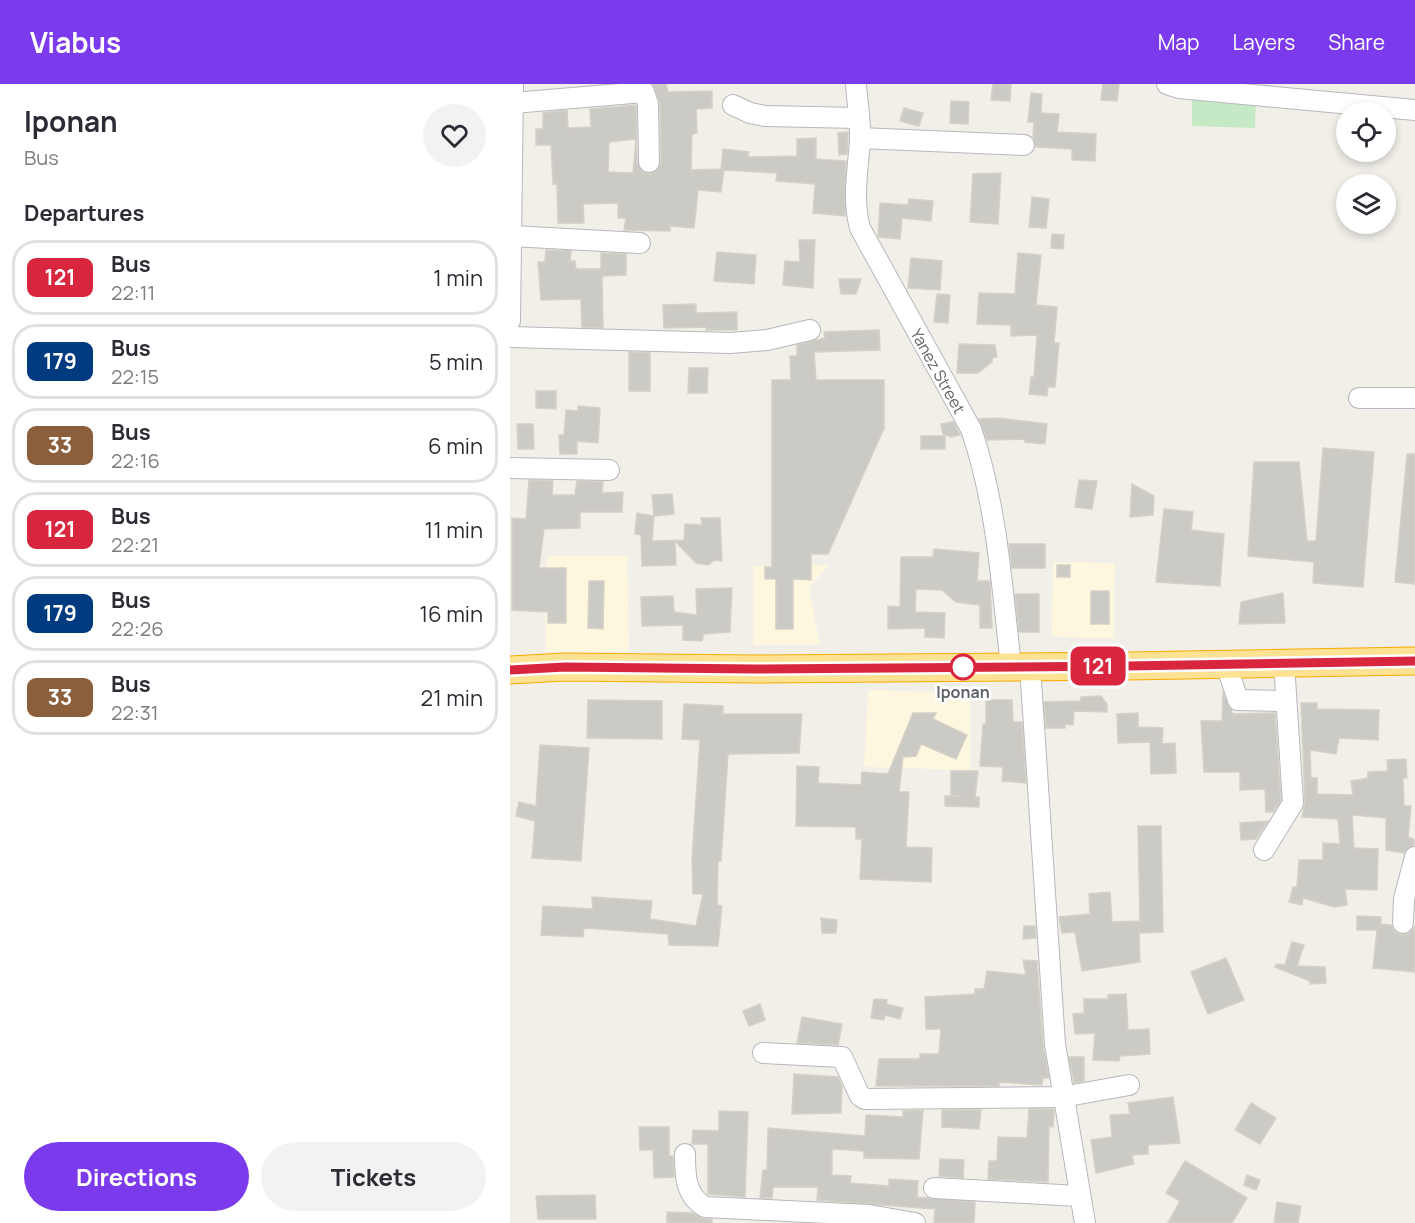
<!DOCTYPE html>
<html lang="en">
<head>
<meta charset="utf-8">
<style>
  body { margin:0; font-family:Manrope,sans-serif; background:#f2f2f3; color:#2b2b33; height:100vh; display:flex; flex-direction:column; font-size:22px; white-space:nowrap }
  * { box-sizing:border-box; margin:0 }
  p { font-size:20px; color:#7c7c81 }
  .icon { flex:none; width:33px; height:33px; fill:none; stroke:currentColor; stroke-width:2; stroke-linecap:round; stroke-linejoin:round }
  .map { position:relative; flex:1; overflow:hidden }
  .details { display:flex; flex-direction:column; background:#fff; width:510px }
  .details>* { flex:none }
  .badge { padding:0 12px; border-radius:9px; font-size:21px; line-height:39px }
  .buttons { position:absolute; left:826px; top:18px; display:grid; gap:12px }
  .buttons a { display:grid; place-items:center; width:60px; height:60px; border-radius:50%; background:#fff; box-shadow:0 3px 9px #0003; font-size:30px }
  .map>.badge { position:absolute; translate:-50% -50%; box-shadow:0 0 0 3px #fff }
  h2 { padding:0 24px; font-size:22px; line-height:54px }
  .round { display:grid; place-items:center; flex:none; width:63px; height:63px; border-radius:32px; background:#f2f2f3 }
  .overview { display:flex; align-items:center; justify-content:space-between; height:102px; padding:0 24px }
  h1 { font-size:28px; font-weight:700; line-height:45px }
  .cta { display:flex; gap:12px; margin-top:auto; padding:12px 24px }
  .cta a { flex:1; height:69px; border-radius:36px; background:#7c3aed; color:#fff; font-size:24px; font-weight:700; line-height:69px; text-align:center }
  .cta a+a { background:#f2f2f3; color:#2b2b33 }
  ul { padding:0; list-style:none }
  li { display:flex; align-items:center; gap:18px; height:75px; margin:0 12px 9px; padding:0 12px; border:3px solid #e1e1e2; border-radius:24px }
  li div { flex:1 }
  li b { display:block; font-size:22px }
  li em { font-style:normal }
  li .badge { min-width:66px; font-weight:700; text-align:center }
  header { display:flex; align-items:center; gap:36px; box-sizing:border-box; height:84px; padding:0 30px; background:#7c3aed; color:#fff }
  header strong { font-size:28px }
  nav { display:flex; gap:33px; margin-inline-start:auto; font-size:21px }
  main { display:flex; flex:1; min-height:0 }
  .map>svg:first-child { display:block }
  .commercial { fill:#fef7e0 }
  .green { fill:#c5e8c5 }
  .building { fill:#cccac5; stroke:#d6d1c6; stroke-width:1.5; fill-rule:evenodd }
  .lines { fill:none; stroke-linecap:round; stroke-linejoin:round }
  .minor-casing { stroke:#b5b8bc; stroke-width:22 }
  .highway-casing { stroke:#f9ab00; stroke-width:29 }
  .minor { stroke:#fff; stroke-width:20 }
  .highway { stroke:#fde293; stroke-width:27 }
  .line-casing { stroke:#fff; stroke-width:14 }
  .line { stroke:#d7263d; stroke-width:9 }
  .stop-dot { fill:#fff; stroke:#d7263d; stroke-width:3 }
  .labels { text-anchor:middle; stroke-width:5; stroke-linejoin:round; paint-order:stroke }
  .street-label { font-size:16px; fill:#5f6368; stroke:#fff }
  .stop-label { font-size:16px; font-weight:bold; fill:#5f6368; stroke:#fff }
</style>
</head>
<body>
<header>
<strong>Viabus</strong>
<nav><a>Map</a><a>Layers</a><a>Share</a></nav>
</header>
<main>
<section class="details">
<div class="overview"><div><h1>Iponan</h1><p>Bus</p></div><a class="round"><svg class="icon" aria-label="heart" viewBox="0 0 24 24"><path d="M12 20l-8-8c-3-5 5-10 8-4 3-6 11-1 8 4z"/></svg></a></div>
<h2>Departures</h2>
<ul>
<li><span class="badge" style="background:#d7263d;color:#fff">121</span><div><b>Bus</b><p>22:11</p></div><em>1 min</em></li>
<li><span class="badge" style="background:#003b80;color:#fff">179</span><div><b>Bus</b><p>22:15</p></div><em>5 min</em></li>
<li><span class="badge" style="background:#8b5e3c;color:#fff">33</span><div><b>Bus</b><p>22:16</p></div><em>6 min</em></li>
<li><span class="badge" style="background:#d7263d;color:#fff">121</span><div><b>Bus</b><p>22:21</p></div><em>11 min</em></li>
<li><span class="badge" style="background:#003b80;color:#fff">179</span><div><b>Bus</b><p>22:26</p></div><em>16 min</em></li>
<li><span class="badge" style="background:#8b5e3c;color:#fff">33</span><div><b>Bus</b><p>22:31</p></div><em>21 min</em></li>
</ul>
<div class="cta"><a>Directions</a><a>Tickets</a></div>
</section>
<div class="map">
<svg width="905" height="1139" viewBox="0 0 905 1139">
  <rect width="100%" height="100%" fill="#f1efe8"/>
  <g class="commercial">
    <path d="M37 472H117L119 568H35Z"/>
    <path d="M543 478 605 479 604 554 542 553Z"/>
    <path d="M319 481 299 504 310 561H243V482Z"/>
    <path d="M358 606 460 609V686L354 683Z"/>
  </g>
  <path class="green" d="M682 9 746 11 745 44 682 42Z"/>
  <g class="building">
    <path d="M143 0H156L158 8 202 7V24L186 25 187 49 182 50 181 86 211 85 213 65 239 68 238 73 287 72V55L306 54V75L336 77 335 132 303 129 305 100 266 97 267 89 214 86 211 108 188 106 184 144 160 142V147L114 146 116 134H108V119L73 120 74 139H48L47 100H43L41 61H26V45H33V29L57 26 58 44 81 43 80 25 126 21 127 79 133 88 140 90 149 84 151 78 150 19ZM126 55 123 89 98 88 99 58Z"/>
    <path d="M483 0H501L500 17 481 16Z"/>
    <path d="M593 0H609L607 17 591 16Z"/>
    <path d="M521 9 532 10 531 29 549 30 547 48 586 50 585 77 562 76V65L526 63 523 53 524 38H518Z"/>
    <path d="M441 17 459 18 458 40 440 39Z"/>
    <path d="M394 24 413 29 409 42 390 37Z"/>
    <path d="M338 48 337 70 329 71 328 49Z"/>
    <path d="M491 89 488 140 460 138 463 90Z"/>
    <path d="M522 113 539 115 536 144 519 143Z"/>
    <path d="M399 115 423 117 421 137 392 134 390 155 368 153 370 119 398 121Z"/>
    <path d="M542 150 554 151 553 165 541 164Z"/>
    <path d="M289 156H305L303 204 273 201 275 177 290 178Z"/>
    <path d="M36 166 61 167 60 177H65L66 185H91V169L116 170V191L92 192 93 244 72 243 71 215 31 216 28 178H35Z"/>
    <path d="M207 168 246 171 244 200 204 197Z"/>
    <path d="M508 169 531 171 526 221 547 223 544 259H549L545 303H538L537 312 519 310 521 293H524L527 251 501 252V241L467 240 469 209 505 210Z"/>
    <path d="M401 174 432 177 430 206 398 204Z"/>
    <path d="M329 195H351L346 210H331Z"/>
    <path d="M427 210 440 211 438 239 424 238Z"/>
    <path d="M186 220V229L227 228V246H196V243L154 244 153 221Z"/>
    <path d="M369 246 370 266 304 268 306 296H374V344L318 470H301V496L283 495V545H266V495H255V483H262V296H281L280 272H287V261L315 254 314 248Z"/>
    <path d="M449 260 485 261 487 273 482 274V278L468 289H447Z"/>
    <path d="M119 268 140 269V307H119Z"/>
    <path d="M179 284H198L197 309H178Z"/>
    <path d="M26 307H46V325L26 324Z"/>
    <path d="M68 322 90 324 88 359 67 357V370H50L49 351H54L56 326 68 327Z"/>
    <path d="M488 334 537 340 535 360 515 358V355L477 356 469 335Z"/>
    <path d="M442 338H444L450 351 441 353 433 350 431 340Z"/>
    <path d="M7 340H23L24 365H8Z"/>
    <rect x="411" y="352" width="24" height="13"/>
    <path d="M813 364 864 368 853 503 803 499 804 478 738 472 744 378H789L797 457H806Z"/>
    <path d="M897 370H905V500L885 498Z"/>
    <path d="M19 396 43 397 42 411H65L67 397 93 398 92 409 113 408 112 428H70V444L34 445 29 484H56V539H38V528L2 526V434L16 435Z"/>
    <path d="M569 396 587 397 582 425 565 423Z"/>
    <path d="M622 400 644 412 643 431 620 433Z"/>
    <path d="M162 410 164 430 144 432 142 411Z"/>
    <path d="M654 425 683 428 681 446 714 450 710 502 646 498Z"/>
    <path d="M127 429 144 432 142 457 174 456 175 440 192 441 191 434H210L212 477 205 476 198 481 186 479 165 457 166 481 132 482 131 451 125 450Z"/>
    <path d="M499 460H535V484H502Z"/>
    <path d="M424 465 469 469 467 497H480L482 544H470V521L446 518 432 506 406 505 405 528 435 529 434 554 415 553V544L378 545V522L390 523 391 473H423Z"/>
    <rect x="547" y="481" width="13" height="12"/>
    <path d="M79 497H94L93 545 78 544Z"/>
    <path d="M222 504 220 548 194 550 192 557 173 556V541L132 542 131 513 163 512 164 528 187 531 186 505Z"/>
    <rect x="581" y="507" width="18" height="33"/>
    <path d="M773 509 775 539 729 540 731 518Z"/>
    <path d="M505 510H529V548H509Z"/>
    <path d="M713 608 723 630 765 629 771 716 763 728H756L755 705 730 706V688H694L691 637H712Z"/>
    <path d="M591 612 597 620V628L564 627 563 641 555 640V644H536L534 618 571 617V613Z"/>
    <path d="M78 616 152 617V655L77 654Z"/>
    <path d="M476 616H502L503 638H512L516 699 492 697 493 683 470 682 473 640H476Z"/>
    <path d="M791 619H807V625L869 626 868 656 829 654 826 670 800 666 801 694H807V710L843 711 841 697 858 694V688L878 687 877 676 896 675 897 694H893L894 722H901L898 753 904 755V761L894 769 876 766V734L842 731 844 764 868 765 867 806 835 805 837 821 824 823 793 814 792 821 779 818 783 803H787L789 776H813V759L830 760 828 735 792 733 795 718Z"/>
    <path d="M174 620 213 622V630H292L289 669 218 670 211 777H208L207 821 212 822 208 862 159 861 158 850 74 844 73 853 31 851 33 822 83 825 82 813 142 817 140 835 186 842 193 810H183L182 775 190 656 172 655Z"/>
    <path d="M403 629H426L423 635 457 651 446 675 411 660 406 672 393 673 389 708H399L396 763 422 764 421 798 350 795 352 755H346V743L286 742 287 682 309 683 308 699 351 701 352 688 378 690Z"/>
    <path d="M628 629V643L653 644 652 660 665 659 666 689 641 690 640 658 608 659 607 630Z"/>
    <path d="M30 661 79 664 71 777 22 774 25 737 6 732 9 718 26 722Z"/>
    <path d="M441 687H468L465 713H469V723L435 722V712H452L441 711Z"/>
    <path d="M758 737 746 755 731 756 730 739Z"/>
    <path d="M628 742H651L653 848 629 849 630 878 572 887 565 848 552 849 549 833 580 830 579 810 600 808 602 838 630 837Z"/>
    <path d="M847 832 871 833V840L881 841 886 849 892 851 899 849 905 843V888L863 884 867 846H847Z"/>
    <path d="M311 834 327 836 326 849H312Z"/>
    <path d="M514 842H525L526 854 513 855Z"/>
    <path d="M782 858 794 861 787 882 815 883 816 899 800 900V897L765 883 766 880 775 881Z"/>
    <path d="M716 874 734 916 698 930 681 888Z"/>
    <path d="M513 876 527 877 533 961 539 994H533L532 1001 489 998V1002H366L369 975H410V970H429L431 945H416L415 913 465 910V905H474L477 887 516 891Z"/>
    <path d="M616 910 618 946 639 945 640 970 610 972 609 977 583 976 585 949 565 950 563 930 574 929V915H598V911Z"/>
    <path d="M364 915 377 916 376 920 393 924 390 935 375 931 374 936 361 934Z"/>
    <path d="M250 920 255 936 239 942 233 927Z"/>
    <path d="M292 933 332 940 328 961 287 959Z"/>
    <path d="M559 973H574V997L564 999Z"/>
    <path d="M284 990 328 993 332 1002 331 1029 282 1030Z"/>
    <path d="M663 1013 670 1059 638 1061V1070L622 1071 624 1080 586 1089 581 1056 602 1053 600 1031 620 1030 618 1019Z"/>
    <path d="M741 1019 766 1034 750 1060 725 1046Z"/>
    <path d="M519 1025H544L543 1043 539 1042 538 1098 478 1095 479 1077H487L488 1053 517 1054Z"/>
    <path d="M413 1026 409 1075 354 1074V1067L322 1065V1091L341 1092 340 1099 379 1102V1095L408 1097 407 1113 465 1118 464 1139H424L425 1125 307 1116 308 1103H263L262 1114H250L253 1086H257L258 1044 355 1052 356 1031 393 1033V1027Z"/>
    <path d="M432 1026H471L469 1045 432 1043Z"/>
    <path d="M209 1027 238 1028 235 1113 198 1110V1060H182L183 1046 209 1047Z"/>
    <path d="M129 1043H159V1072H163L164 1093 144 1094 143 1066H130Z"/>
    <path d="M430 1075 454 1076 453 1094 429 1092Z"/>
    <path d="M675 1077 737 1114 722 1139H658L670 1117 656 1109Z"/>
    <path d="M737 1091 750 1096 746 1106 734 1101Z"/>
    <path d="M85 1111 86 1135H28L26 1112Z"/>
    <path d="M767 1118 791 1122 788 1139H764Z"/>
    <path d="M157 1128 182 1129 194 1135H202V1139H157Z"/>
  </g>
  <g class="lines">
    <defs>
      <g id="minor">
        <path d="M346 0C347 18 351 38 350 56 348 87 342 114 350 144L461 345C487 420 492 504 501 582"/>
        <path d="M657 0 669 4 905 26"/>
        <path d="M3 19 134 8 138 20 139 78"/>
        <path d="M223 21 240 29 255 32 348 34"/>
        <path d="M350 54 514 61"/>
        <path d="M2 152 130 159"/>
        <path d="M0 237 3 0"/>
        <path d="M0 253 220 259 257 256 300 246"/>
        <path d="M849 314H905"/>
        <path d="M0 384 99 386"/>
        <path d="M716 580 728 616 775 617"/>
        <path d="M520 582 545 960 575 1139"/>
        <path d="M754 766 783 719 774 579"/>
        <path d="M893 839 894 815 905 773"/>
        <path d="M253 969 332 973 350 1012 355 1015 552 1013 619 1001"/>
        <path d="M175 1070C175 1091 175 1111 195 1123L359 1131 405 1139"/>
        <path d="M424 1104 569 1112"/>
      </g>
      <path id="highway" d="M0 586 55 583 245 585 617 582 905 577"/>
    </defs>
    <use href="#minor" class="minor-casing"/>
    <use href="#highway" class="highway-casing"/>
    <use href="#minor" class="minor"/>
    <use href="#highway" class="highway"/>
  </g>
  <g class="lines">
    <defs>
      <path id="line" d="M0 586 55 583 245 585 617 582 905 577"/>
    </defs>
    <use href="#line" class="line-casing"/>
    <use href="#line" class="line"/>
  </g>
  <circle class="stop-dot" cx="453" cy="583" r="12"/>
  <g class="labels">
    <g class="street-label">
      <text transform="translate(428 287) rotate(61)" y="6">Yanez Street</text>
    </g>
    <g class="stop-label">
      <text x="453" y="614">Iponan</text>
    </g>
  </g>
</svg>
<div class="buttons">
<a><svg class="icon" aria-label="locate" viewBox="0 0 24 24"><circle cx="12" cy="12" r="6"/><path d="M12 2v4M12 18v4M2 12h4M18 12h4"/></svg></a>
<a><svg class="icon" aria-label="layers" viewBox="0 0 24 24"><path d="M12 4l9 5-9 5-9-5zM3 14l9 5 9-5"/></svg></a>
</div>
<b class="badge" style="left:588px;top:582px;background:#d7263d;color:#fff">121</b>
</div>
</main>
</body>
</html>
